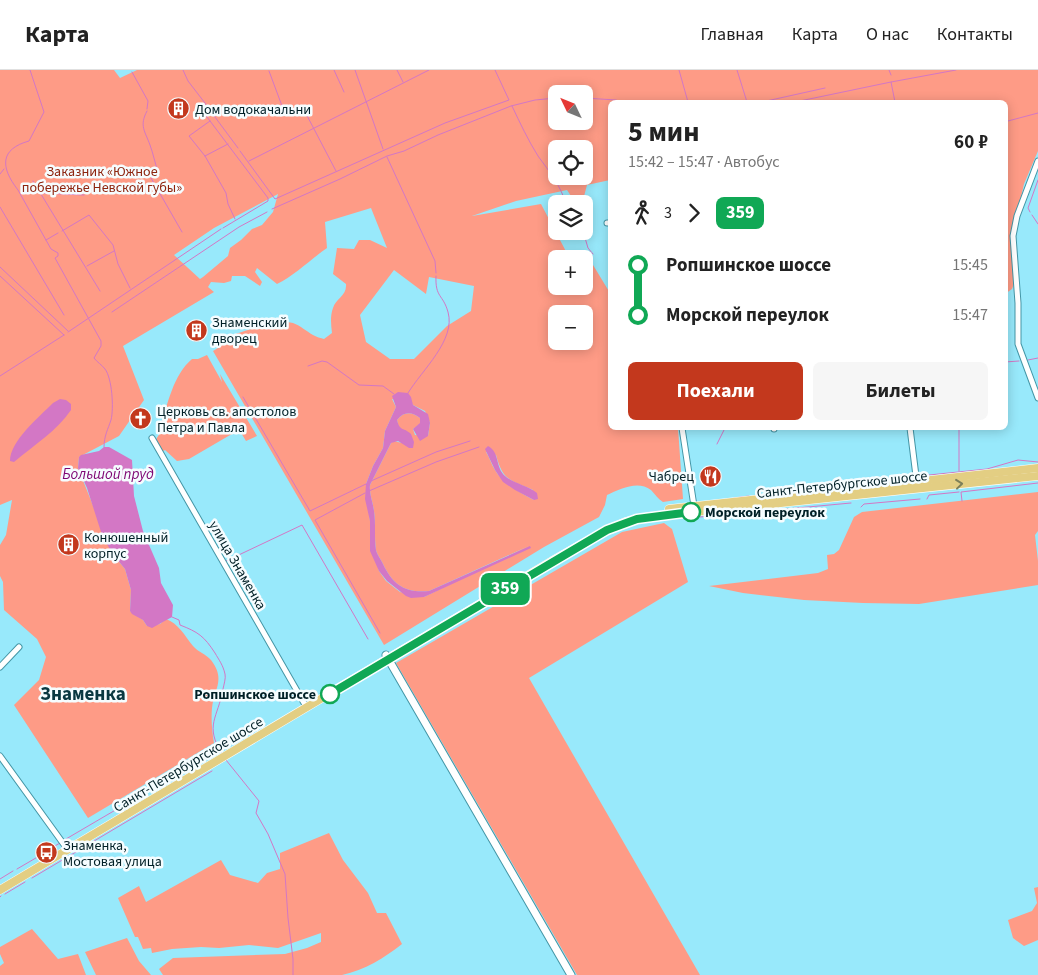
<!DOCTYPE html>
<html lang="ru">
<head>
<meta charset="utf-8">
<style>
  body { margin:0; font-family:"Source Sans 3",sans-serif; background:#f6f6f6; color:#222; height:100vh; display:flex; flex-direction:column; font-size:19px; white-space:nowrap }
  * { box-sizing:border-box; margin:0 }
  p { font-size:16px; color:#767676 }
  .icon { flex:none; width:28px; height:28px; fill:none; stroke:currentColor; stroke-width:2; stroke-linecap:round; stroke-linejoin:round }
  .map { position:relative; flex:1; overflow:hidden }
  .details { position:absolute; left:608px; top:30px; width:400px; height:330px; display:flex; flex-direction:column; background:#fff; border-radius:8px; box-shadow:0 2px 12px #0003 }
  .details>* { flex:none }
  .badge { padding:0 10px; border-radius:8px; font-size:18px; line-height:32px }
  .needle { width:32px; rotate:313deg }
  .controls { position:absolute; left:548px; top:15px; display:grid; gap:10px }
  .controls a { display:grid; place-items:center; width:45px; height:45px; border-radius:8px; background:#fff; box-shadow:0 2px 12px #0003; font-size:25px }
  .map>.badge { position:absolute; translate:-50% -50%; box-shadow:0 0 0 2px #fff }
  .legs { display:flex; align-items:center; gap:8px; height:55px; padding:0 20px; font-size:16px }
  .legs p { margin-inline-start:auto }
  .overview { display:flex; align-items:center; justify-content:space-between; height:85px; padding:0 20px }
  h1 { font-size:28px; font-weight:700; line-height:38px }
  .button { display:flex; gap:10px; margin-top:auto; padding:10px 20px }
  .button a { flex:1; height:58px; border-radius:8px; background:#c3381d; color:#fff; font-size:20px; font-weight:700; line-height:58px; text-align:center }
  .button a+a { background:#f6f6f6; color:#222 }
  ul { padding:0 20px; list-style:none }
  li { display:flex; align-items:center; gap:18px; height:50px; font-size:19px }
  li i { display:grid; place-items:center; width:8px; height:100%; margin:0 6px; background:currentColor }
  li i::after { content:''; width:12px; height:12px; margin:-6px; border:4px solid; border-radius:50%; background:#fff }
  li p { margin-inline-start:auto }
  li:first-child i { background:linear-gradient(#0000 50%,currentColor 0) }
  li:last-child i { background:linear-gradient(currentColor 50%,#0000 0) }
  header { display:flex; align-items:center; gap:30px; box-sizing:border-box; height:70px; padding:0 25px; background:#fff; border-bottom:1px solid #e0e0e0 }
  header strong { font-size:24px }
  nav { display:flex; gap:28px; margin-inline-start:auto; font-size:18px }
  .map>svg:first-child { display:block }
  .green { fill:#fe9b86; fill-rule:evenodd }
  .water { fill:#d377c5 }
  .lines { fill:none; stroke-linecap:round; stroke-linejoin:round }
  .stream { stroke:#d377c5; stroke-width:1 }
  .minor-casing { stroke:#4496a6; stroke-width:7 }
  .secondary-casing { stroke:#4496a6; stroke-width:9 }
  .primary-casing { stroke:#fff; stroke-width:9 }
  .minor { stroke:#fff; stroke-width:5 }
  .secondary { stroke:#fff; stroke-width:7 }
  .primary { stroke:#e3ce83; stroke-width:8 }
  .oneway { stroke:#7d7f59 }
  .line-1-casing { stroke:#fff; stroke-width:11 }
  .line-1 { stroke:#10a855; stroke-width:8 }
  .stop-1-dot { fill:#fff; stroke:#10a855; stroke-width:2.5 }
  .labels { text-anchor:middle; stroke-width:5; stroke-linejoin:round; paint-order:stroke }
  .poi-label { font-size:14px; fill:#001f26; stroke:#f6fdff; text-anchor:start }
  .park-label { font-size:14px; fill:#8e250f; stroke:#f6fdff }
  .street-label { font-size:14px; fill:#001f26; stroke:#f6fdff }
  .stop-label { font-size:14px; font-weight:bold; fill:#001f26; stroke:#f6fdff; text-anchor:start }
  .water-label { font-size:15px; font-style:italic; fill:#7e0573; stroke:#f6fdff }
  .district-label { font-size:19px; font-weight:bold; fill:#0a3841; stroke:#f6fdff }
</style>
</head>
<body>
<header>
<strong>Карта</strong>
<nav><a>Главная</a><a>Карта</a><a>О нас</a><a>Контакты</a></nav>
</header>
<div class="map">
<svg width="1038" height="905" viewBox="0 0 1038 905">
  <rect width="100%" height="100%" fill="#98e9fb"/>
  <g class="green">
    <path d="M0 0H114L120 8 137 0H1038V81L1024 114 1019 136 1013 150 1012 167 1014 214 1012 219 1005 224V32H610V110L587 115 582 134 571 126 567 120 516 131 472 146 541 134 570 189H556V216H584V193L590 190 610 223V358H678L683 429 663 432C658 429 655 424 651 420 638 410 620 419 607 425L605 435 599 447 544 477 384 575 213 281 218 278 221 270C234 263 280 249 293 253 301 256 306 261 313 265 316 267 321 268 324 269L332 263C331 255 330 246 333 238 336 228 347 226 346 214L333 204 337 178 354 179 359 170H370L387 178 371 138 325 152 327 178C311 189 294 206 277 214L257 198 255 202 262 212 260 216 245 206H232L231 211 224 213 211 212 208 217 214 222 123 276 144 330 119 366 79 387 78 398 112 483 125 499 131 520 130 541 143 550 147 556 160 554 166 549C178 553 185 566 193 576 198 582 206 584 211 590 226 610 214 618 212 638 211 649 212 662 214 673L88 748 14 635 39 610 46 587 37 569 4 540 3 512 0 506V475L6 465 12 430 0 435ZM556 24H584V51H556ZM556 79H584V106H556ZM278 124 273 142 262 155 252 159 241 170 230 178 228 186 203 207 200 209 174 185 214 158ZM394 200 426 224 429 207 474 216 471 241 447 256 414 289H390L366 272 360 245ZM556 244H584V271H556ZM392 329 411 332 413 335 425 341 430 353 428 366 415 365 413 359 420 354V348C412 342 404 341 397 350 398 355 399 359 404 361L402 373 394 371 391 373 370 415C369 424 373 432 374 441 376 454 374 467 376 480 377 485 381 489 383 494 393 515 405 523 429 521L529 476 424 527 400 522 386 511 379 501 370 468V451L366 414 373 396 383 378 385 361 396 337ZM486 382 496 385C503 411 510 410 533 420L534 430C521 423 502 413 495 400 491 394 490 388 486 382Z"/>
    <path d="M207 285 222 312 220 304 257 366 246 371 240 361H237L189 389 177 391 165 380 159 383 155 380 153 374 164 357H160C168 334 173 305 192 289H198Z"/>
    <path d="M1038 422V461L1035 465 1038 491V515L919 534 863 533 804 530 743 523 709 516 818 503 828 499 827 485 834 484 839 480 854 447 862 442Z"/>
    <path d="M664 453 672 459 688 512 529 608 700 905H577L396 593 622 462Z"/>
    <path d="M329 763 343 790 368 823 377 843H386L402 874C384 888 365 900 342 905H163L159 899 173 888 285 884 307 878 321 872V863L278 878 249 875 219 878 201 877 172 879 152 883 151 878 143 879 138 867H135L118 828 139 816 146 832 221 790 230 805 258 813 267 803 280 799V783Z"/>
    <path d="M1038 817V870L1024 876 1013 868 1008 850 1032 841 1037 833 1034 818Z"/>
    <path d="M32 859 58 889 78 884 86 905H0V896L4 893 0 884V877Z"/>
    <path d="M127 868 139 891 151 905H96L85 882Z"/>
  </g>
  <g class="water">
    <path d="M398 322 408 323 411 327 413 335 428 344 430 353 428 366 420 371 413 359 420 353V348C412 342 404 341 397 350 400 362 404 357 411 364L414 372 413 378H409L398 371 391 373 370 415C369 424 373 432 374 441 376 454 374 467 376 480 377 485 381 489 383 494 393 515 405 523 429 521L530 476 531 478 424 527 411 528 406 526 387 511 379 501 370 481V451L365 429 366 414 373 396 383 378 385 361 396 337 392 326Z"/>
    <path d="M60 329 66 330 71 334V340C57 361 34 375 14 392L10 391C10 371 39 347 53 333Z"/>
    <path d="M488 376C500 382 495 397 505 406 514 414 527 415 537 423L538 429 534 430 515 420 503 412 495 400 485 379Z"/>
    <path d="M104 377H109L132 390 134 426 143 461 159 498 161 513 173 535 172 547 152 558 147 556 143 550 132 544 130 541 131 520 125 499 112 483 102 465 87 418 78 398 79 387 81 385 99 381Z"/>
  </g>
  <g class="lines">
    <g class="stream">
      <path d="M30 0 44 42 29 71C0 79 0 97 18 120L51 179 58 183V186L55 188 101 271V276L94 288C97 292 102 295 105 299 112 308 114 338 111 350 108 359 104 366 104 377"/>
      <path d="M183 0 188 11 208 37"/>
      <path d="M334 0 344 22"/>
      <path d="M355 0 383 79"/>
      <path d="M397 0 403 12"/>
      <path d="M679 0 688 32"/>
      <path d="M737 0 747 32"/>
      <path d="M889 0 891 5"/>
      <path d="M269 1 285 44 303 38 336 101"/>
      <path d="M132 2 148 31 147 39"/>
      <path d="M584 28 616 30 622 32"/>
      <path d="M762 32 825 18"/>
      <path d="M795 32 891 12"/>
      <path d="M895 32 891 12 956 0"/>
      <path d="M512 36C520 53 528 70 538 86 549 101 561 116 566 134"/>
      <path d="M209 39 238 78"/>
      <path d="M147 41C139 56 145 61 150 75 153 83 155 93 158 102L151 108 182 162"/>
      <path d="M206 42 204 43 268 128V131L223 158"/>
      <path d="M210 51 189 66 205 86 226 123 228 134 235 149"/>
      <path d="M1008 51 1038 43"/>
      <path d="M240 81 275 129 445 53 509 30 495 0"/>
      <path d="M205 86 228 74"/>
      <path d="M387 87 435 191 436 203"/>
      <path d="M249 91 429 0"/>
      <path d="M0 104 4 99"/>
      <path d="M33 111 100 221"/>
      <path d="M42 123 84 125"/>
      <path d="M0 137 64 245"/>
      <path d="M272 139 340 109 387 86 404 81 438 65 511 36 535 30 556 28"/>
      <path d="M1030 142 1028 138 1038 110"/>
      <path d="M1032 145 1038 154"/>
      <path d="M62 161 89 145 113 175 118 194 130 218"/>
      <path d="M583 161 588 178 593 184"/>
      <path d="M46 170 58 163"/>
      <path d="M87 196 114 181"/>
      <path d="M0 197 68 261"/>
      <path d="M0 206 64 265"/>
      <path d="M112 242 239 157 267 142"/>
      <path d="M68 262 221 159"/>
      <path d="M1028 290 1038 288"/>
      <path d="M1005 292 1019 291"/>
      <path d="M308 296 322 291 327 292 359 315 383 316 394 324"/>
      <path d="M0 306 64 265"/>
      <path d="M408 323C422 300 456 270 448 242 443 224 435 228 436 206"/>
      <path d="M243 327 310 441 366 414"/>
      <path d="M959 358V401"/>
      <path d="M717 374 725 358"/>
      <path d="M922 403 929 405 987 399 1018 390 1038 392"/>
      <path d="M371 411 436 382 470 371"/>
      <path d="M369 421 436 392 479 377"/>
      <path d="M365 423 315 450 380 563"/>
      <path d="M758 425 906 407 909 404"/>
      <path d="M734 428 749 426"/>
      <path d="M927 429 929 425 959 422"/>
      <path d="M962 431 961 422 1038 413"/>
      <path d="M861 437 864 434 920 429"/>
      <path d="M700 447 851 433"/>
      <path d="M226 491 302 455 368 569"/>
      <path d="M172 547 179 550 180 555C198 562 204 566 215 583 219 590 223 595 225 604 226 608 224 614 223 619 218 648 204 655 222 684"/>
      <path d="M226 690 259 731 256 743 268 764 285 804 288 848 293 889V905"/>
      <path d="M66 769 211 684"/>
      <path d="M84 777 212 701"/>
      <path d="M48 780 60 773"/>
      <path d="M17 799 41 785"/>
      <path d="M32 808 81 779"/>
      <path d="M0 809 13 801"/>
      <path d="M5 824 25 812"/>
      <path d="M0 827 1 826"/>
    </g>
    <defs>
      <g id="minor">
        <path d="M1038 91 1017 146 1013 166 1018 233V274L1038 328"/>
        <path d="M607 153H610"/>
        <path d="M682 358 694 436"/>
        <path d="M774 358V359"/>
        <path d="M910 358 917 414"/>
        <path d="M152 368 304 633"/>
        <path d="M0 597 19 577"/>
        <path d="M0 686 65 776"/>
      </g>
      <path id="secondary" d="M386 585 571 905"/>
      <g id="primary">
        <path d="M669 439 1038 398"/>
        <path d="M0 820 552 491 607 460 625 452 648 447 1038 406"/>
      </g>
    </defs>
    <use href="#minor" class="minor-casing"/>
    <use href="#secondary" class="secondary-casing"/>
    <use href="#primary" class="primary-casing"/>
    <use href="#minor" class="minor"/>
    <use href="#secondary" class="secondary"/>
    <use href="#primary" class="primary"/>
  </g>
  <defs><path id="oneway-chevron" d="M-2-3.5L2.5 0L-2 3.5" fill="none" stroke-width="1.6" stroke-linecap="round" stroke-linejoin="round" transform="scale(1.25)"/></defs>
  <use class="oneway" href="#oneway-chevron" transform="translate(959 414) rotate(-6)"/>
  <g class="lines">
    <defs>
      <path id="line-1" d="M330 624 607 460 637 449 691 442"/>
    </defs>
    <use href="#line-1" class="line-1-casing"/>
    <use href="#line-1" class="line-1"/>
  </g>
  <defs>
    <symbol id="building-disc" viewBox="-11 -11 22 22"><circle r="9.5" fill="#c3381d" stroke="#f6fdff"/><path d="M-4-6H4V6H1V3H-1V6H-4ZM-2.5-4.3h1.7v1.8h-1.7ZM.8-4.3h1.7v1.8H.8ZM-2.5-1h1.7V.8h-1.7ZM.8-1h1.7V.8H.8Z" fill="#fff"/></symbol>
    <symbol id="church-disc" viewBox="-11 -11 22 22"><circle r="9.5" fill="#c3381d" stroke="#f6fdff"/><path d="M-1.2-6h2.4v3.5h3.3v2.4h-3.3V6h-2.4V-.1h-3.3v-2.4h3.3Z" fill="#fff"/></symbol>
    <symbol id="restaurant-disc" viewBox="-11 -11 22 22"><circle r="9.5" fill="#c3381d" stroke="#f6fdff"/><path d="M-5-6h1v4h1v-4h1v4h1v-4h1v5L-1.5 .5V6h-2V.5L-5-1ZM5-6V6H3V1.5H1.5Q1.5-4 5-6Z" fill="#fff"/></symbol>
    <symbol id="bus-disc" viewBox="-11 -11 22 22"><circle r="9.5" fill="#c3381d" stroke="#f6fdff"/><path d="M-5-6H5V4H4V6H2V4H-2V6H-4V4H-5ZM-3.5-4V0h7V-4ZM-3.5 1.2v1.5H-2V1.2ZM2 1.2v1.5H3.5V1.2Z" fill="#fff"/></symbol>
  </defs>
  <g fill-rule="evenodd">
    <use href="#building-disc" x="166" y="26" width="25" height="25"/>
    <use href="#building-disc" x="184" y="248" width="25" height="25"/>
    <use href="#church-disc" x="128" y="336" width="25" height="25"/>
    <use href="#restaurant-disc" x="698" y="394" width="25" height="25"/>
    <use href="#building-disc" x="56" y="462" width="25" height="25"/>
    <use href="#bus-disc" x="34" y="770" width="25" height="25"/>
  </g>
  <g class="stop-1-dot">
    <circle cx="691" cy="442" r="9"/>
    <circle cx="330" cy="624" r="9"/>
  </g>
  <g class="labels">
    <g class="poi-label">
      <text x="195" y="44">Дом водокачальни</text>
      <text x="212" y="257">Знаменский<tspan x="212" dy="16">дворец</tspan></text>
      <text x="157" y="346">Церковь св. апостолов<tspan x="157" dy="16">Петра и Павла</tspan></text>
      <text x="694" y="411" text-anchor="end">Чабрец</text>
      <text x="84" y="472">Конюшенный<tspan x="84" dy="16">корпус</tspan></text>
      <text x="63" y="780">Знаменка,<tspan x="63" dy="16">Мостовая улица</tspan></text>
    </g>
    <g class="park-label">
      <text x="102" y="106">Заказник «Южное<tspan x="102" dy="16">побережье Невской губы»</tspan></text>
    </g>
    <g class="street-label">
      <text transform="translate(842 414) rotate(-6)" y="5">Санкт-Петербургское шоссе</text>
      <text transform="translate(238 495) rotate(60)" y="5">улица Знаменка</text>
      <text transform="translate(188 694) rotate(-31)" y="5">Санкт-Петербургское шоссе</text>
    </g>
    <g class="stop-label">
      <text x="705" y="447">Морской переулок</text>
      <text x="316" y="629" text-anchor="end">Ропшинское шоссе</text>
    </g>
    <g class="water-label">
      <text x="108" y="409">Большой пруд</text>
    </g>
    <g class="district-label">
      <text x="83" y="630">Знаменка</text>
    </g>
  </g>
</svg>
<div class="controls">
<a><svg class="needle" viewBox="-14 -14 28 28"><path d="M0-13l5 13h-10z" fill="#e53935"/><path d="M0 13l5-13h-10z" fill="#767676"/></svg></a>
<a><svg class="icon" aria-label="locate" viewBox="0 0 24 24"><circle cx="12" cy="12" r="6"/><path d="M12 2v4M12 18v4M2 12h4M18 12h4"/></svg></a>
<a><svg class="icon" aria-label="layers" viewBox="0 0 24 24"><path d="M12 4l9 5-9 5-9-5zM3 14l9 5 9-5"/></svg></a>
<a>+</a>
<a>−</a>
</div>
<b class="badge" style="left:505px;top:519px;background:#10a855;color:#fff">359</b>
<section class="details">
<div class="overview"><div><h1>5 мин</h1><p>15:42 – 15:47 · Автобус</p></div><b>60 ₽</b></div>
<div class="legs"><svg class="icon" aria-label="walk" viewBox="0 0 24 24"><circle cx="13" cy="4" r="2"/><path d="M13 8l-2 6 4 7M11 14l-3 7M7 12l3-4h3l4 4"/></svg>3<svg class="icon" aria-label="forward" viewBox="0 0 24 24"><path d="M9 5l7 7-7 7"/></svg><b class="badge" style="background:#10a855;color:#fff">359</b></div>
<ul>
<li><i style="color:#10a855"></i><b>Ропшинское шоссе</b><p>15:45</p></li>
<li><i style="color:#10a855"></i><b>Морской переулок</b><p>15:47</p></li>
</ul>
<div class="button"><a>Поехали</a><a>Билеты</a></div>
</section>
</div>
</body>
</html>
